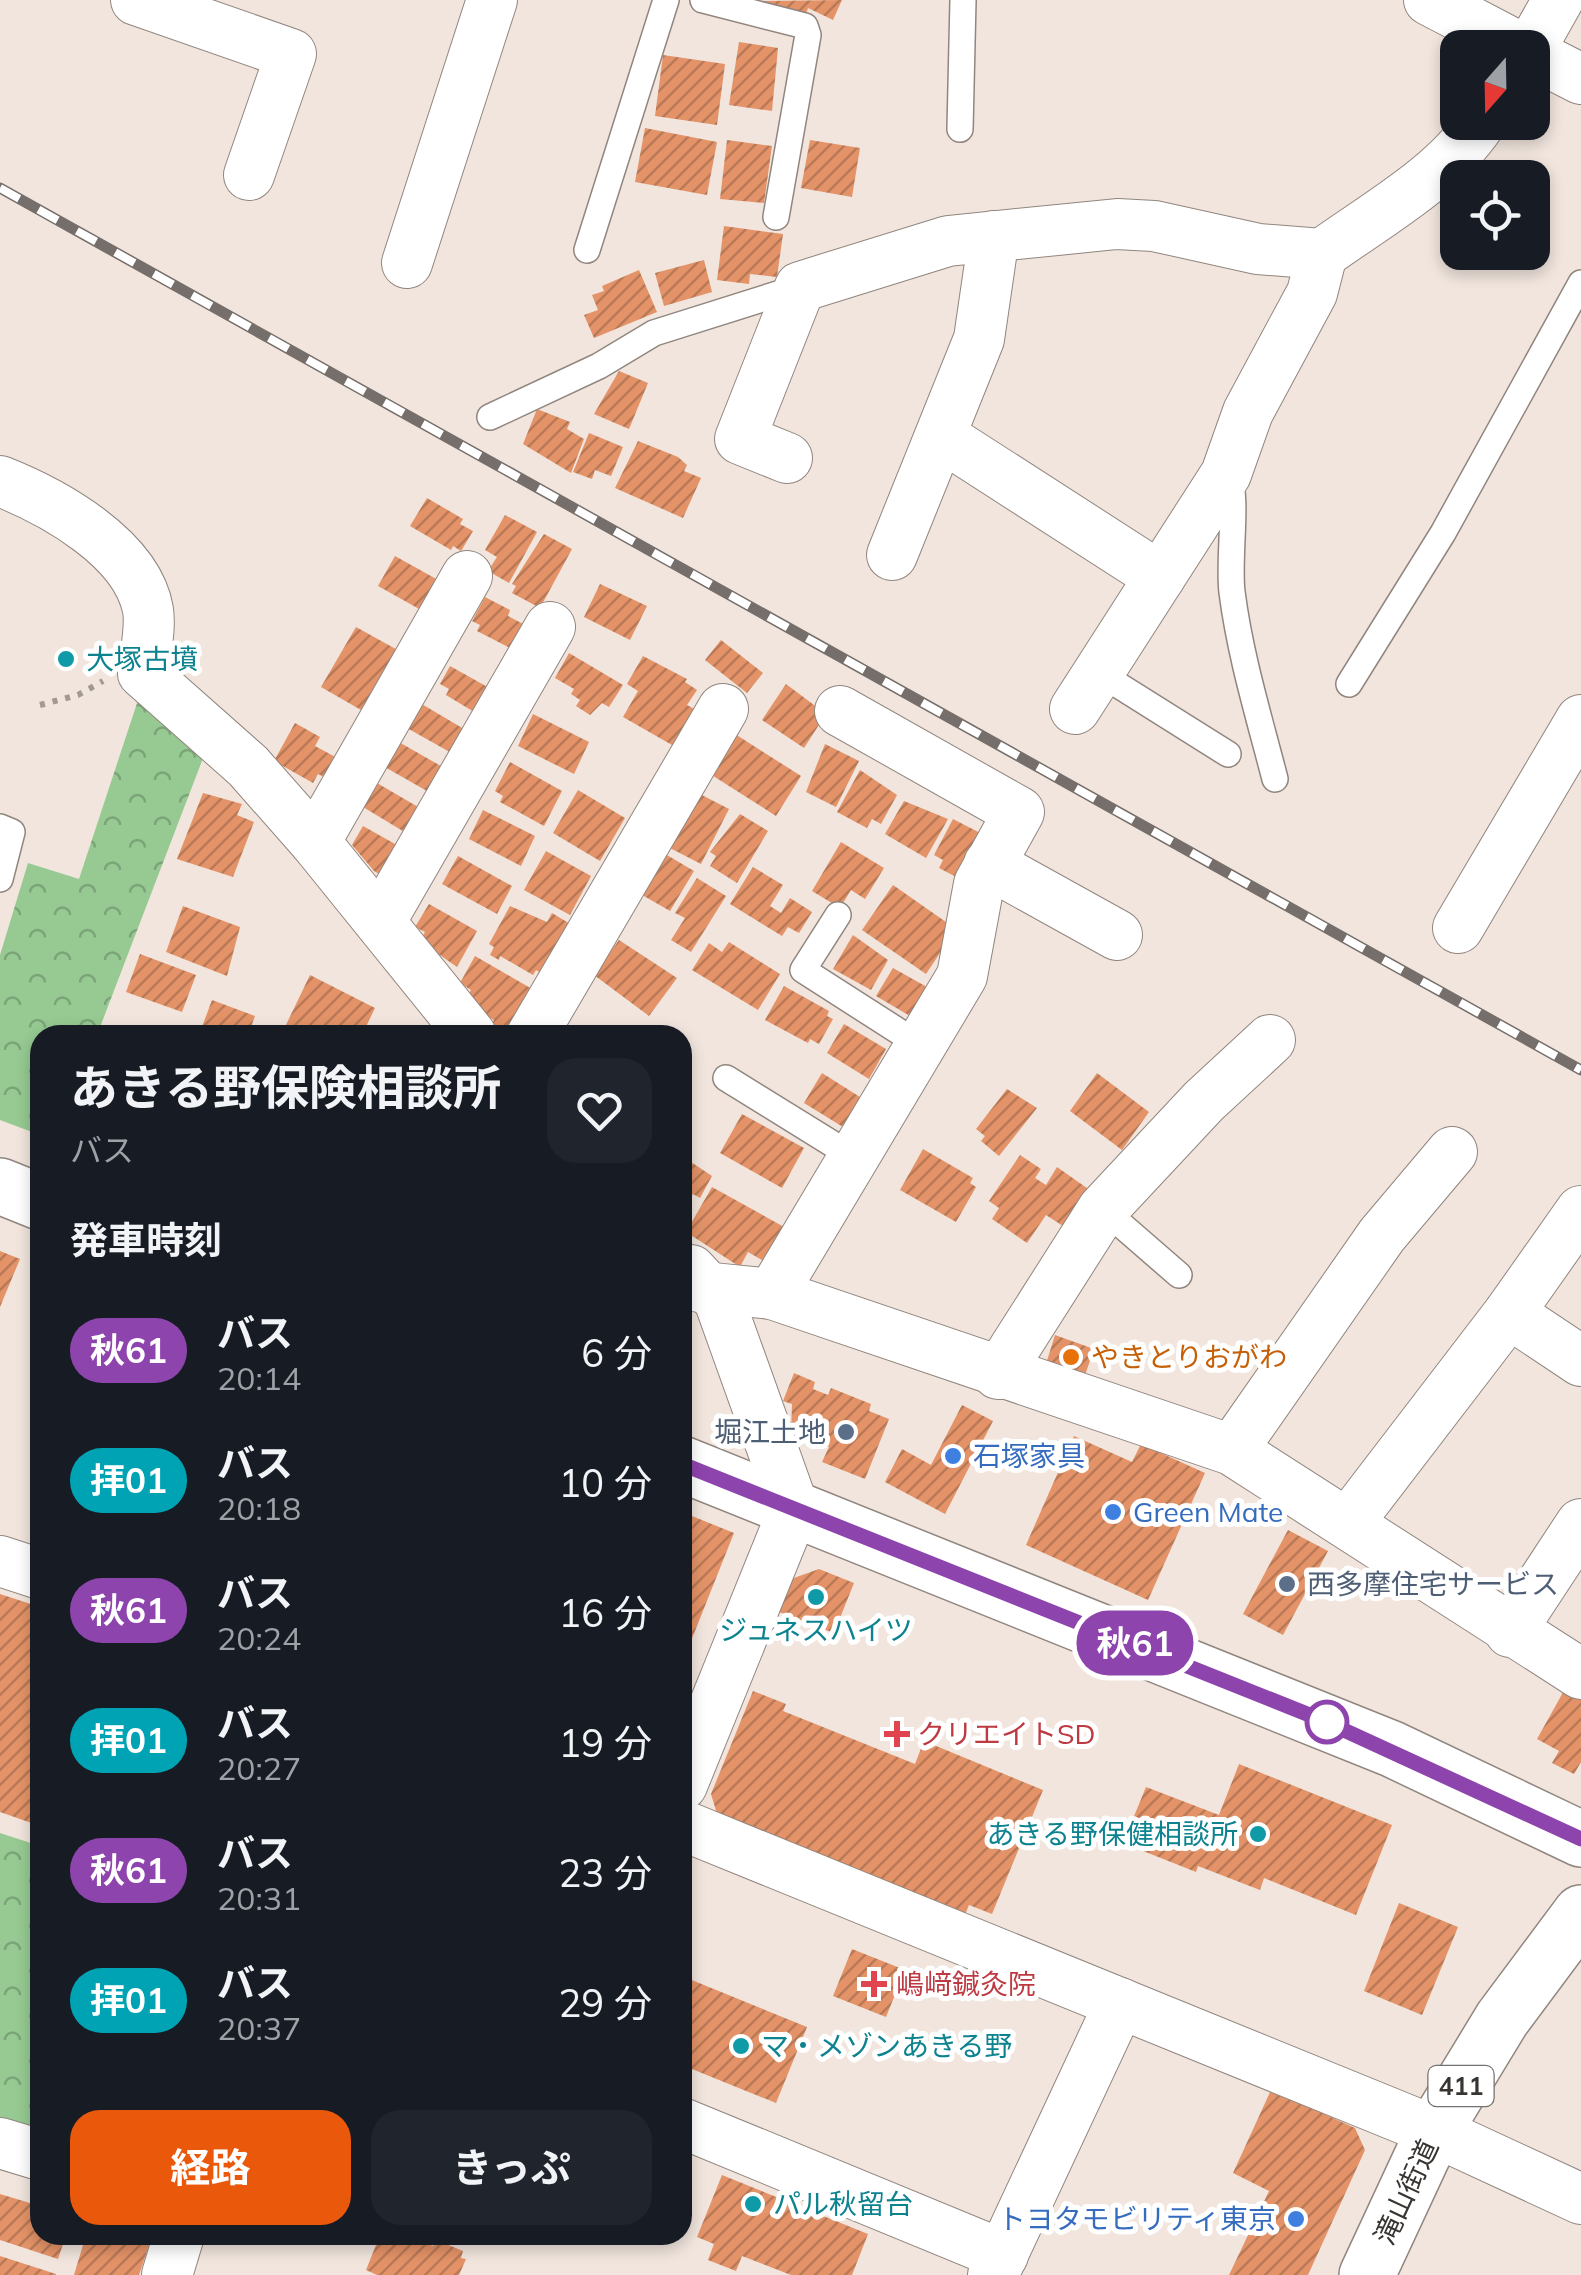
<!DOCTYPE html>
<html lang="ja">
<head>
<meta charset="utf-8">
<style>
  body { margin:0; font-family:Mulish,"Noto Sans JP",sans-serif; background:#20242c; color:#f1f3f6; height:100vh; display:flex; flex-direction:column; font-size:38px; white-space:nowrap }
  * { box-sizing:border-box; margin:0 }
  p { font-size:32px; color:#9ea1a6 }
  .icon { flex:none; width:55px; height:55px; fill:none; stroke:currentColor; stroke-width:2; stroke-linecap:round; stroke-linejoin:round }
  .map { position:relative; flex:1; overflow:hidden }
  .side { position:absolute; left:30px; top:1025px; width:662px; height:1220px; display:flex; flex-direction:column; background:#171b24; border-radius:30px; box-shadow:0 5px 15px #0003 }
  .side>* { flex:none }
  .badge { padding:0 20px; border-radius:32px; font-size:35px; line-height:65px }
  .needle { width:65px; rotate:200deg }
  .fabs { position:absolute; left:1440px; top:30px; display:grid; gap:20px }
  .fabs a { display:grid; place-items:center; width:110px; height:110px; border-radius:20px; background:#171b24; box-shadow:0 5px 15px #0003; font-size:50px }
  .map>.badge { position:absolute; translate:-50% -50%; box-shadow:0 0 0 5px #fff }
  h2 { padding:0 40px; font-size:38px; line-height:90px }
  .round { display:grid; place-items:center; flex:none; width:105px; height:105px; border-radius:30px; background:#20242c }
  .overview { display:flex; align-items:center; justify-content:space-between; height:170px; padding:0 40px }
  h1 { font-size:48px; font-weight:700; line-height:75px }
  .primary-button { display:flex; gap:20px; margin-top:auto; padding:20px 40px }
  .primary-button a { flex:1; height:115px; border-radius:30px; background:#ea580c; color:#fff; font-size:40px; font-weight:700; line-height:115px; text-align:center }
  .primary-button a+a { background:#20242c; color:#f1f3f6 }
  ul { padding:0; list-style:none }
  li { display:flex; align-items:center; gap:30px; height:130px; padding:0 40px }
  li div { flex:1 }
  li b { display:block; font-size:38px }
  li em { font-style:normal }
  li .badge { min-width:110px; font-weight:700; text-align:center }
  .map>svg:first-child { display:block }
  .park { fill:url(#park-crowns) }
  .building { fill:url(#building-hatch) }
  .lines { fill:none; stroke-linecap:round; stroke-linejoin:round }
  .service-casing { stroke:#91867f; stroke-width:28 }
  .minor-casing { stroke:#91867f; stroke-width:52 }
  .primary-casing { stroke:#91867f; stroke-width:58 }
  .trunk-casing { stroke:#91867f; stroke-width:58 }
  .path { stroke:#a29994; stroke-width:6; stroke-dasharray:5 8; stroke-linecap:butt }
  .service { stroke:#fff; stroke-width:25 }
  .minor { stroke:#fff; stroke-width:50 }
  .primary { stroke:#fff; stroke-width:55 }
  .trunk { stroke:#fff; stroke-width:55 }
  .rail-casing { stroke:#756e6a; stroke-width:11 }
  .rail { stroke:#fff; stroke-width:8; stroke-dasharray:22; stroke-linecap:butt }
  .line-casing { stroke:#fff; stroke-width:22 }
  .line { stroke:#8e44ad; stroke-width:15 }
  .culture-dot { fill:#0f9aa8; stroke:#fff; stroke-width:4 }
  .food-dot { fill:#e8710a; stroke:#fff; stroke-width:4 }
  .service-dot { fill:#5c6f8a; stroke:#fff; stroke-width:4 }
  .shop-dot { fill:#3f7fe0; stroke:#fff; stroke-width:4 }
  .stop-dot { fill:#fff; stroke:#8e44ad; stroke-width:5 }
  .health-dot { fill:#e0444e; stroke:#fff; stroke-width:4 }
  .labels { text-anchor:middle; stroke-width:10; stroke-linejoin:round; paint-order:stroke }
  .shield { fill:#fff; stroke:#74716f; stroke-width:2.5 }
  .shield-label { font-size:25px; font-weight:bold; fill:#383431 }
  .culture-label { font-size:28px; fill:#0d838f; stroke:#fff; text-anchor:start }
  .food-label { font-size:28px; fill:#c56008; stroke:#fff; text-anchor:start }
  .service-label { font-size:28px; fill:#4e5e75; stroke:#fff; text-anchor:end }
  .shop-label { font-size:28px; fill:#366cbe; stroke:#fff; text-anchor:start }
  .health-label { font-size:28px; fill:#be3a42; stroke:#fff; text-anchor:start }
  .street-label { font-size:28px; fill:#383431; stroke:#fff }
</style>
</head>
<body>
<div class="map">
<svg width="1581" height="2275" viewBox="0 0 1581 2275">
  <defs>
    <pattern id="park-crowns" width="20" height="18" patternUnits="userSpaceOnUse" patternTransform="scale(2.5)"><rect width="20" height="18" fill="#96ca92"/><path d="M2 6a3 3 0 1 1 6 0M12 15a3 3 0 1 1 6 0" fill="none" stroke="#7ba578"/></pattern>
    <pattern id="building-hatch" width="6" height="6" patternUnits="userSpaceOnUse" patternTransform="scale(2.5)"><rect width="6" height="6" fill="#e49368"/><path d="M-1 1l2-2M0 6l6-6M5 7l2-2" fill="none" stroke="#ba7956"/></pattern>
  </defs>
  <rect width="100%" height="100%" fill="#f1e5dd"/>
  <g class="park">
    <path d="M141 691 205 753 97 1035H40V1135L0 1120V955L28 863 79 879Z"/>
    <path d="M0 1833 40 1846V2134L0 2120Z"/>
  </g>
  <g class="building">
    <path d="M842 0 833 20 808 8 806 14 762 1Z"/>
    <path d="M739 42 778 48 772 111 729 105Z"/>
    <path d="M663 55 725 64 717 125 655 116Z"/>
    <path d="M645 128 717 142 707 195 635 182Z"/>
    <path d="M727 140 772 146 764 203 720 199Z"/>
    <path d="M810 140 860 148 852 197 801 188Z"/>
    <path d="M724 226 783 234 777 277 750 274 749 284 717 280Z"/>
    <path d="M704 260 712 292 664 306 655 273Z"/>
    <path d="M639 270 657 312 594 338 584 315 598 310 592 295 604 291 602 286Z"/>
    <path d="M619 371 648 383 629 429 594 414Z"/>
    <path d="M537 409 570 422 567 429 584 439 571 473 523 444Z"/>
    <path d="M589 433 623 447 611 476 595 470 592 479 573 472Z"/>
    <path d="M638 441 678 457 687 465 684 471 701 478 683 518 615 488Z"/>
    <path d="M427 498 463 519 460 524 473 531 461 551 453 546 451 550 410 526Z"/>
    <path d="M505 515 537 532 509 583 488 571 497 557 485 550Z"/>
    <path d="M544 534 572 549 540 608 512 593 516 586 512 584Z"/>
    <path d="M395 556 438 580 421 610 378 586Z"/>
    <path d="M600 584 647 606 630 640 584 617Z"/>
    <path d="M485 597 510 610 508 616 525 625 512 649 477 631 480 625 472 621Z"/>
    <path d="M356 627 403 653 368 714 321 687Z"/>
    <path d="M721 640 763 673 747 693 705 660Z"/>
    <path d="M569 653 623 685 609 707 602 703 590 715 576 706 580 700 571 694 574 689 555 678Z"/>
    <path d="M643 656 687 679 685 682 697 690 687 705 700 712 679 749 623 717 638 691 627 684Z"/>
    <path d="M450 666 493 690 479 715 446 695 449 689 440 684Z"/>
    <path d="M786 684 826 714 804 748 762 720Z"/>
    <path d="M420 703 469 732 455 755 407 728Z"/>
    <path d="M533 714 589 742 574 774 518 746Z"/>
    <path d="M295 723 320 737 315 746 341 760 330 780 318 774 313 783 274 761Z"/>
    <path d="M732 732 801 776 776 816 707 772Z"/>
    <path d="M397 741 448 770 434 795 383 766Z"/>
    <path d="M825 744 859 761 836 807 806 792Z"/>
    <path d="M510 762 562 791 544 826 500 802 503 796 495 791Z"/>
    <path d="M860 770 897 795 881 824 872 819 867 828 837 812Z"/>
    <path d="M377 783 425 811 411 836 363 807Z"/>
    <path d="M578 790 625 818 600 861 553 833Z"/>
    <path d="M696 792 729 809 701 864 668 847Z"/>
    <path d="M203 793 242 804 237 815 254 822 233 877 177 859Z"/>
    <path d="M904 801 948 819 926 858 885 834Z"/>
    <path d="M483 810 535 836 521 866 469 839Z"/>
    <path d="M740 814 768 831 737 883 710 866 716 856 710 852Z"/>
    <path d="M953 819 986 836 962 880 939 868 943 860 934 855Z"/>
    <path d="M363 826 404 849 387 879 374 871 352 845Z"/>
    <path d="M841 842 884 868 865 899 851 890 840 908 812 891Z"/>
    <path d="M546 851 591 876 570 915 524 890Z"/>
    <path d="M660 851 694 871 670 911 637 892Z"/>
    <path d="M458 856 512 886 497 914 442 884Z"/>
    <path d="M753 867 783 885 770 906 781 913 790 898 812 912 799 933 788 927 782 936 730 904Z"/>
    <path d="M697 878 726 896 691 952 671 940 685 918 675 913Z"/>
    <path d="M893 885 956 929 926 974 862 930Z"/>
    <path d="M429 904 477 931 457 967 420 941 425 932 415 927Z"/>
    <path d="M183 906 240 927 227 976 166 952Z"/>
    <path d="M510 906 547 922 552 913 577 928 544 975 536 970 533 975 500 956 499 960 490 955 494 947 489 944Z"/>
    <path d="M853 935 888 960 871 990 833 969Z"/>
    <path d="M619 940 677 978 649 1016 594 975Z"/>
    <path d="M729 942 780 974 758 1010 692 970 709 943 722 952Z"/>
    <path d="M140 954 196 975 182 1012 126 992Z"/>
    <path d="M475 956 532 989 506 1035H498L491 1026 494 1020 478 1011 467 997 471 990 460 983Z"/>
    <path d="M893 968 927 987 910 1016 876 996Z"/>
    <path d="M310 975 375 1008 362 1035H300L285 1027Z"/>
    <path d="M784 986 829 1011 827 1016 833 1019 819 1044 810 1039 808 1043 765 1020Z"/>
    <path d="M212 1000 255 1016 248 1035H199Z"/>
    <path d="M844 1024 886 1049 869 1079 827 1053Z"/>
    <path d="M822 1073 860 1097 843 1127 804 1103Z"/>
    <path d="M1097 1073 1149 1112 1122 1150 1070 1111Z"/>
    <path d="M1007 1089 1037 1108 999 1156 981 1141 985 1136 976 1129Z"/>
    <path d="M742 1114 804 1148 782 1188 720 1153Z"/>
    <path d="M923 1149 973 1178 970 1183 976 1187 956 1222 900 1190Z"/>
    <path d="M1020 1155 1041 1169 1035 1178 1046 1185 1057 1167 1094 1193 1069 1230 1046 1215 1027 1243 992 1219 999 1208 989 1201Z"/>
    <path d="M682 1156 712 1176 700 1198 693 1194 682 1211Z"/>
    <path d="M712 1187 786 1228 767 1263 748 1252 740 1267 686 1232Z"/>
    <path d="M0 1251 20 1259 0 1307Z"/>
    <path d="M1055 1335 1094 1349 1083 1381 1045 1367Z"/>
    <path d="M794 1373 815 1382 813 1389 828 1395 831 1388 871 1404 869 1411 889 1419 865 1479 822 1462 829 1447 791 1432 792 1404 783 1401Z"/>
    <path d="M962 1405 993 1421 945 1514 885 1482 902 1449 931 1465Z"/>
    <path d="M1074 1436 1132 1462 1141 1444 1205 1473 1148 1600 1026 1545Z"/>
    <path d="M682 1512 734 1533 683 1661H682Z"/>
    <path d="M1288 1530 1328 1551 1283 1635 1243 1614Z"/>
    <path d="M819 1569 854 1583 834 1633 779 1612 791 1579Z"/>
    <path d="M0 1594 40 1607V1826L0 1812Z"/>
    <path d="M1566 1687 1581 1696V1762L1574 1774 1552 1763 1559 1751 1537 1739Z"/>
    <path d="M753 1691 786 1704 783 1711 915 1764 924 1741 1043 1790 992 1914 969 1905 964 1917 718 1817 711 1794Z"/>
    <path d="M1239 1764 1392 1825 1356 1915 1264 1878 1260 1890 1198 1866 1196 1872 1123 1843 1146 1787 1219 1815Z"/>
    <path d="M1399 1903 1458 1927 1422 2015 1364 1991Z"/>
    <path d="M852 1949 905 1970 886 2017 833 1996Z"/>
    <path d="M682 1976 807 2027 776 2103 682 2065Z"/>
    <path d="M1271 2090 1355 2128 1365 2150 1308 2275H1229L1269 2191 1233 2173Z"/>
    <path d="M722 2175 868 2234 852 2275H791L742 2256 736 2271 708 2260 714 2244 697 2237Z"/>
    <path d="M0 2194 40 2206V2235H66L58 2259 0 2240Z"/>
    <path d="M86 2235H128L150 2242 139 2275H74Z"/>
    <path d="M380 2235H406L433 2246 436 2240 463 2251 461 2258 466 2259 459 2275H377L366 2270Z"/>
    <path d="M0 2256 56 2274V2275H0Z"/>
  </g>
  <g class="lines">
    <defs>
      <g id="service">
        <path d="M703 0 805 26 808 35 776 217"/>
        <path d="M960 129 963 0"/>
        <path d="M587 250 666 0"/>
        <path d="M490 417 599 366 654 333 800 287"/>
        <path d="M1229 478C1238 499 1228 560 1232 592 1240 655 1259 717 1275 779"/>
        <path d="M1099 673 1228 754"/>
        <path d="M1349 684 1443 533 1581 283"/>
        <path d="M0 827 12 832 0 879"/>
        <path d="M838 915 803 970 920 1045"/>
        <path d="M726 1078 852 1156"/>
        <path d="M1103 1209 1179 1275"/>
      </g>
      <g id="minor">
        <path d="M136 0 291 54 249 175"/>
        <path d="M1429 0 1521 48"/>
        <path d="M1531 48 1558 0"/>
        <path d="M1532 54 1581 79"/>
        <path d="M407 263 492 0"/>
        <path d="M941 436 1160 577"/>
        <path d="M787 458 740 439 800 287 948 241 1117 224 1154 226 1258 249 1322 254C1376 215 1444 178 1481 122"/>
        <path d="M0 481C53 502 137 548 148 610 151 629 145 654 143 673L248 766 315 842 471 1035"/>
        <path d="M892 555 979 339 994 236"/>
        <path d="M1075 709 1226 474 1248 412 1312 293 1322 254"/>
        <path d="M315 842 467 576"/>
        <path d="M989 864 1117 935"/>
        <path d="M380 922 550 627"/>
        <path d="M1458 928 1581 720"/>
        <path d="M532 1035 723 709"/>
        <path d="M682 1285 772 1294 1232 1450 1581 1674"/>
        <path d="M772 1294 962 976 979 884 1019 812 840 711"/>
        <path d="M1509 1313 1581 1361"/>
        <path d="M998 1374 1103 1209 1204 1101 1270 1040"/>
        <path d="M1232 1450 1382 1235 1452 1152"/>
        <path d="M1348 1523 1509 1313 1581 1211"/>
        <path d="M0 1561 40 1574"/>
        <path d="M1510 1632 1581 1524"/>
        <path d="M682 1785 794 1509 719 1300 691 1270"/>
        <path d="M682 1825 1434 2131 1581 2199"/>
        <path d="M682 2123 1003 2255"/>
        <path d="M0 2143 40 2155"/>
        <path d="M167 2275 179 2235"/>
        <path d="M993 2275 1120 2003"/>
      </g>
      <g id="primary">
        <path d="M0 1186 40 1202"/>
        <path d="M682 1464 1392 1749 1581 1839"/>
      </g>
      <path id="trunk" d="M1367 2275 1434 2131 1502 2019 1581 1913"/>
    </defs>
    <use href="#service" class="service-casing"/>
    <use href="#minor" class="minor-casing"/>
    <use href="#primary" class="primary-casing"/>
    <use href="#trunk" class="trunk-casing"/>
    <path class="path" d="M40 705 78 695 103 681"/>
    <use href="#service" class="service"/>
    <use href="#minor" class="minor"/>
    <use href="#primary" class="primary"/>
    <use href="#trunk" class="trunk"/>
    <defs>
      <path id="rail" d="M0 188 1581 1070"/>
    </defs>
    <use href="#rail" class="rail-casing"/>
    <use href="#rail" class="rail"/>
  </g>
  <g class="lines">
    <defs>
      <path id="line" d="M682 1464 1322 1720 1581 1839"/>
    </defs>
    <use href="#line" class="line-casing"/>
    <use href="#line" class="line"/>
  </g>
  <g class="culture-dot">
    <circle cx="66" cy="659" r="10"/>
    <circle cx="816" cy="1597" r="10"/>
    <circle cx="1258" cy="1834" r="10"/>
    <circle cx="741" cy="2046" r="10"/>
    <circle cx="753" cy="2204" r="10"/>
  </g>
  <circle class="food-dot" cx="1071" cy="1357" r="10"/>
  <g class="service-dot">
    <circle cx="846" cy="1432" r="10"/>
    <circle cx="1287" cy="1584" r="10"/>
  </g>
  <g class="shop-dot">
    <circle cx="953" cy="1456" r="10"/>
    <circle cx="1113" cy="1512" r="10"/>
    <circle cx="1296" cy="2219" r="10"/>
  </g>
  <circle class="stop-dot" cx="1327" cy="1722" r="20"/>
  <g class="health-dot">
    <path d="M892 1719h10v10h10v10h-10v10h-10v-10h-10v-10h10z"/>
    <path d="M869 1969h10v10h10v10h-10v10h-10v-10h-10v-10h10z"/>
  </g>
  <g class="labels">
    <rect class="shield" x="1428.5" y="2066" width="65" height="40" rx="8"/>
    <g class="shield-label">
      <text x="1461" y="2095">411</text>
    </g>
    <g class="culture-label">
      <text x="86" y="669">大塚古墳</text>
      <text x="816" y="1640" text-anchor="middle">ジュネスハイツ</text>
      <text x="1238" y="1844" text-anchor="end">あきる野保健相談所</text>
      <text x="761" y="2056">マ・メゾンあきる野</text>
      <text x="773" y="2214">パル秋留台</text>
    </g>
    <g class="food-label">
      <text x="1091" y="1367">やきとりおがわ</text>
    </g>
    <g class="service-label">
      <text x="826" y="1442">堀江土地</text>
      <text x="1307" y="1594" text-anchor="start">西多摩住宅サービス</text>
    </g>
    <g class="shop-label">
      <text x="973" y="1466">石塚家具</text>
      <text x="1133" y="1522">Green Mate</text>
      <text x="1276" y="2229" text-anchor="end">トヨタモビリティ東京</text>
    </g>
    <g class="health-label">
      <text x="917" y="1744">クリエイトSD</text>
      <text x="896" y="1994">嶋﨑鍼灸院</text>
    </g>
    <g class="street-label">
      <text transform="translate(1406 2192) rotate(-65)" y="10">滝山街道</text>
    </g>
  </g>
</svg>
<div class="fabs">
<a><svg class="needle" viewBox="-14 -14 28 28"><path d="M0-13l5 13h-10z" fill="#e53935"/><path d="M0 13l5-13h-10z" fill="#9ea1a6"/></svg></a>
<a><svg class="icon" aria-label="locate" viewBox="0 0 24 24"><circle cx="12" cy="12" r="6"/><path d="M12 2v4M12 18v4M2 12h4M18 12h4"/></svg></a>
</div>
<b class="badge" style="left:1135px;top:1643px;background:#8e44ad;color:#fff">秋61</b>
<section class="side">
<div class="overview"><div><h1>あきる野保険相談所</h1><p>バス</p></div><a class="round"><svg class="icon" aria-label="heart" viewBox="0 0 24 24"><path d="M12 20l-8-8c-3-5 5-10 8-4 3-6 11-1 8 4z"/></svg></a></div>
<h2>発車時刻</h2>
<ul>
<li><span class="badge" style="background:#8e44ad;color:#fff">秋61</span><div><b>バス</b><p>20:14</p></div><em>6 分</em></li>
<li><span class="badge" style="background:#00a3b4;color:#fff">拝01</span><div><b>バス</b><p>20:18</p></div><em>10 分</em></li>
<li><span class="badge" style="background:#8e44ad;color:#fff">秋61</span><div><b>バス</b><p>20:24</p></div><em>16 分</em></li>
<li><span class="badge" style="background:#00a3b4;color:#fff">拝01</span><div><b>バス</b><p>20:27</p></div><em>19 分</em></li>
<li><span class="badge" style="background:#8e44ad;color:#fff">秋61</span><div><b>バス</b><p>20:31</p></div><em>23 分</em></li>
<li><span class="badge" style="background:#00a3b4;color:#fff">拝01</span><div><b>バス</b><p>20:37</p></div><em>29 分</em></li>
</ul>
<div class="primary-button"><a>経路</a><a>きっぷ</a></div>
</section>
</div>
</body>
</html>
